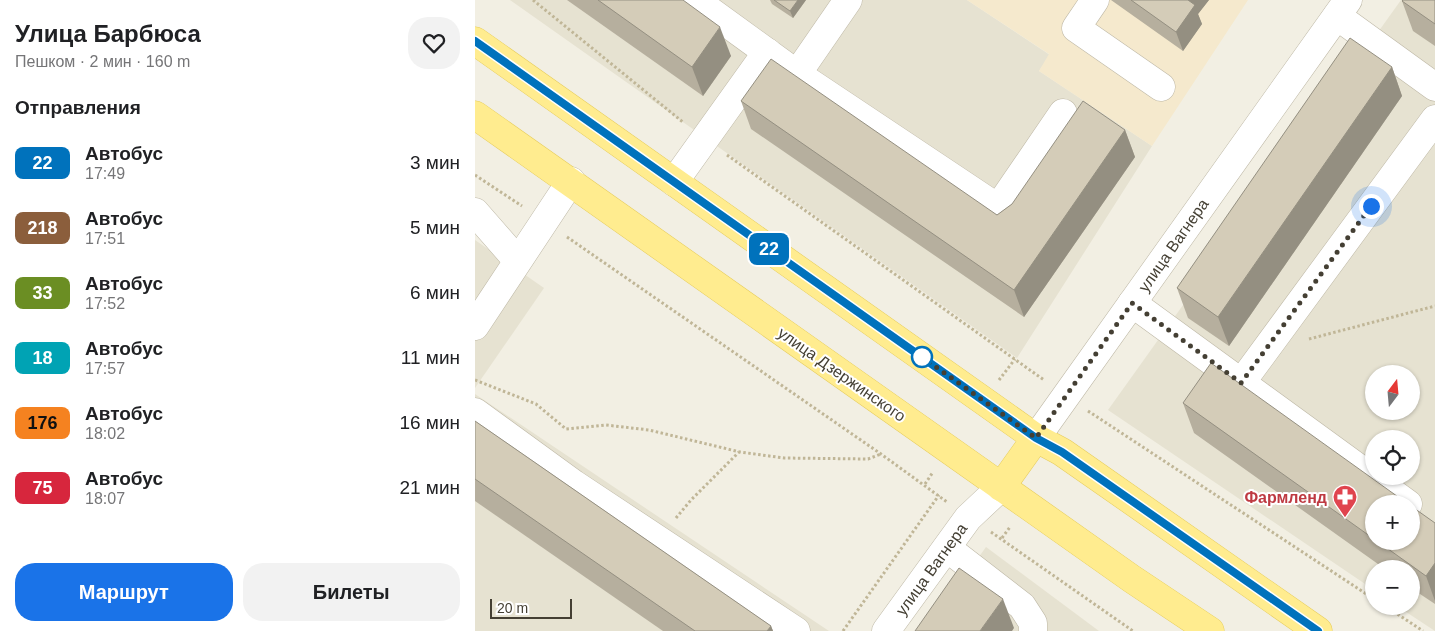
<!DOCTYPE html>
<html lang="ru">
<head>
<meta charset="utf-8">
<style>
  body { margin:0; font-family:Arial,sans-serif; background:#f2f2f2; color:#202124; height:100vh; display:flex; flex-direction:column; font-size:19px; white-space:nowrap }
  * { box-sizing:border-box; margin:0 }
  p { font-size:16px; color:#757577 }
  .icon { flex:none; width:28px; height:28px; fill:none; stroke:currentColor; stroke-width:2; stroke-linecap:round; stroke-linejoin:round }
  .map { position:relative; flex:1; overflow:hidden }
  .panel { display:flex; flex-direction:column; background:#fff; width:475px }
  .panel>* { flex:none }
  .badge { padding:0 10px; border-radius:8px; font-size:18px; line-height:32px }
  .needle { width:32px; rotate:16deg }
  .fabs { position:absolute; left:890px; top:365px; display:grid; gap:10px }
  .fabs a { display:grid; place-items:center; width:55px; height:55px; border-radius:50%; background:#fff; box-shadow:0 1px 4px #0004; font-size:25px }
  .scale { position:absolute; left:15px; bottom:12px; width:82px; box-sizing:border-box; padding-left:5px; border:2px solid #443f33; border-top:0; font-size:14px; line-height:18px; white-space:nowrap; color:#443f33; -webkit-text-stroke:4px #fff; paint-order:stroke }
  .you { position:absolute; width:25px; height:25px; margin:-12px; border:4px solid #fff; border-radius:50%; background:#1a73e8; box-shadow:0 0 0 8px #1a73e833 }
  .map>.badge { position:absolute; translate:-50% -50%; box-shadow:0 0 0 2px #fff }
  h2 { padding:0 15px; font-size:19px; line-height:45px }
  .round { display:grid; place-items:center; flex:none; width:52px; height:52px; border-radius:20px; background:#f2f2f2 }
  .head { display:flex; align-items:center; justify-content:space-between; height:85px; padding:0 15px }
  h1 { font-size:24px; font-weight:800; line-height:38px }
  .button { display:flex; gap:10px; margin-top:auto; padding:10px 15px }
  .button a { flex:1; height:58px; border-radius:20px; background:#1a73e8; color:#fff; font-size:20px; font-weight:800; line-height:58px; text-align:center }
  .button a+a { background:#f2f2f2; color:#202124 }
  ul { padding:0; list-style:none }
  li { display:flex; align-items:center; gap:15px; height:65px; padding:0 15px }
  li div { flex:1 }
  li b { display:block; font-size:19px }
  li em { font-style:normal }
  li .badge { min-width:55px; font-weight:700; text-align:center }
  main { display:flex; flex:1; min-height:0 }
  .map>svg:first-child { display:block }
  .residential { fill:#e6e2d1; fill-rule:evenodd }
  .commercial { fill:#f5e9cd }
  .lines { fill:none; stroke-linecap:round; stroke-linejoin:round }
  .minor-casing { stroke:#beb8a6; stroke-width:29 }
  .major-casing { stroke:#e6cc5d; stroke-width:29 }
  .path { stroke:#c0b697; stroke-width:3; stroke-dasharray:2.5 2.5; stroke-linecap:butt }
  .minor { stroke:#fff; stroke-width:28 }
  .major { stroke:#ffec8f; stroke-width:28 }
  .wall { fill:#b6af9e }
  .shaded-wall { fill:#948f81 }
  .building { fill:#d4ccb8; stroke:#948f81 }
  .line-casing { stroke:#fff; stroke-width:11 }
  .line { stroke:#0072bc; stroke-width:8 }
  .walk { stroke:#443f33; stroke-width:5; stroke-dasharray:0 9 }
  .stop-dot { fill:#fff; stroke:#0072bc; stroke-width:2.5 }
  .labels { text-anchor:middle; stroke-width:4; stroke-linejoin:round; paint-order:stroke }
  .street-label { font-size:16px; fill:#443f33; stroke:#fff }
  .health-label { font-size:16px; font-weight:bold; fill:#be3a42; stroke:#fff; text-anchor:end }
</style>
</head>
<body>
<main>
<section class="panel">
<div class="head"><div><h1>Улица Барбюса</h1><p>Пешком · 2 мин · 160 m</p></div><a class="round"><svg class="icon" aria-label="heart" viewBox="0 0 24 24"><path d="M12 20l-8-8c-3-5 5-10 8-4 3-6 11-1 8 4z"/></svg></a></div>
<h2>Отправления</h2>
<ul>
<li><span class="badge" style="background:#0072bc;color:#fff">22</span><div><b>Автобус</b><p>17:49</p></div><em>3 мин</em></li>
<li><span class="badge" style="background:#8b5e3c;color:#fff">218</span><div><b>Автобус</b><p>17:51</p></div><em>5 мин</em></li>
<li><span class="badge" style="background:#6b8e23;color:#fff">33</span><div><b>Автобус</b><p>17:52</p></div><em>6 мин</em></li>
<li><span class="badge" style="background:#00a3b4;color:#fff">18</span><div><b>Автобус</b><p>17:57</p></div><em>11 мин</em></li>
<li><span class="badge" style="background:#f58220;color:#111">176</span><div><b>Автобус</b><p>18:02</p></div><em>16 мин</em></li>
<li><span class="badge" style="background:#d7263d;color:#fff">75</span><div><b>Автобус</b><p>18:07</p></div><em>21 мин</em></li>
</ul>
<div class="button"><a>Маршрут</a><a>Билеты</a></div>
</section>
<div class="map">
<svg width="960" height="631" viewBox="0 0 960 631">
  <rect width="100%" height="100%" fill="#f2efe3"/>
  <g class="residential">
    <path d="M35 0H492L575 55 564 71 677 146 542 358Z"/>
    <path d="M926 0H960V631L922 606H936V569H899V590L633 410ZM899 374H936V411H899ZM899 439H936V476H899ZM899 504H936V541H899Z"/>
    <path d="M0 240 69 288 0 388Z"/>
    <path d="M0 394 354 631H0Z"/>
    <path d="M511 547 624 631H451Z"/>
  </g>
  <path class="commercial" d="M492 0H773L677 146 564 71 574 54Z"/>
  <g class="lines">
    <defs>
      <g id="minor">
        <path d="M220 0 322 74 523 208 588 113"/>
        <path d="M620 0 601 28 686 87"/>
        <path d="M862 16 960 87"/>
        <path d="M322 74 373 0"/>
        <path d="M199 182 292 52"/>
        <path d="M0 212 42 260"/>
        <path d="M657 303 933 504"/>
        <path d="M0 326 96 181"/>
        <path d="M766 383 960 119"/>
        <path d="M0 412 99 484 321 631"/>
        <path d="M561 438 873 0"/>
        <path d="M472 548 547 606 558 623V631"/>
        <path d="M411 631 493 518 526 487"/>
      </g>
      <g id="major">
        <path d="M0 41 561 438 587 452 843 631"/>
        <path d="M0 115 657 579 735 631"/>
        <path d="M526 487 561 438"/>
      </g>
    </defs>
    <use href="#minor" class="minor-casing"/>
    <use href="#major" class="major-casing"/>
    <g class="path">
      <path d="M58 0 209 123"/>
      <path d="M252 155 569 380"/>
      <path d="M0 175 47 206"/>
      <path d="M92 237 406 454 472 502"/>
      <path d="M834 339 960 306"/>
      <path d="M0 380 61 404 91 429 131 425 174 430 265 452 309 458 393 459 406 454"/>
      <path d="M524 380 540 359"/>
      <path d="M613 411 899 599"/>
      <path d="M450 484 458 472"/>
      <path d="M201 518 216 500 264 452"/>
      <path d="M516 532 658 631"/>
      <path d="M527 538 535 527"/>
      <path d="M910 606 948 631"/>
      <path d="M368 631 464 495"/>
    </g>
    <use href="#minor" class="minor"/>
    <use href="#major" class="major"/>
  </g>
  <g class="wall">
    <path d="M92 0H208L256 56 228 96Z"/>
    <path d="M295 0H331L318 18 297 4Z"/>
    <path d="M636 0H734L723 14 727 24 708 51Z"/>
    <path d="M960 0V46L938 31 927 1Z"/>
    <path d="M917 67 927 96 754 346 713 318 702 288Z"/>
    <path d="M266 101 522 215 537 204 650 130 660 157 549 317 276 129Z"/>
    <path d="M708 403 899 504V541H936L960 523V604L936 588V569H910L719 433Z"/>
    <path d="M0 421 296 626 298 631H188L0 501Z"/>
  </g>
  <g class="shaded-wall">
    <path d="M323 0H331L318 18 315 11Z"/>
    <path d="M713 0H734L723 14 727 24 708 51 701 32Z"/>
    <path d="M245 27 256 56 228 96 217 67Z"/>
    <path d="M917 67 927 96 754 346 743 317Z"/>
    <path d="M650 130 660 157 549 317 539 290Z"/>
    <path d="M960 563V601L951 576Z"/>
    <path d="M528 599 539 628 537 631H505Z"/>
    <path d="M296 626 298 631H292Z"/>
  </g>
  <g class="building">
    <path d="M123 0H208L245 27 217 67Z"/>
    <path d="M299 0H323L315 11Z"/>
    <path d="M656 0H713L720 5 701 32Z"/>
    <path d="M928 0H960V24L927 1Z"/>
    <path d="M875 38 917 67 743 317 702 288Z"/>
    <path d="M296 59 522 215 537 204 608 101 650 130 539 290 266 101Z"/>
    <path d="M736 363 933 504H899V539L708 403Z"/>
    <path d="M0 421 296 626 292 631H220L0 479Z"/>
    <path d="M936 506 960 523V563L951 576 902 541H936Z"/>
    <path d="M484 568 528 599 505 631H440Z"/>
  </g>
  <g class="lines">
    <defs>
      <path id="line" d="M0 41 561 438 587 452 843 631"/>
    </defs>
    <use href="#line" class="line-casing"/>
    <use href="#line" class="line"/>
    <path class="walk" d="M447 357 561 438 657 303 766 383 896 206"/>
  </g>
  <defs>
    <symbol id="pharmacy-pin" viewBox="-11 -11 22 30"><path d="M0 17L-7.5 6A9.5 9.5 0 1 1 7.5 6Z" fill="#e0444e" stroke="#fff"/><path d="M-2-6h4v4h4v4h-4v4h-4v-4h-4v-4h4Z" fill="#fff"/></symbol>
  </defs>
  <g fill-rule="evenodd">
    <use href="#pharmacy-pin" x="856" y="483" width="28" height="38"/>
  </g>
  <circle class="stop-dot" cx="447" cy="357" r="10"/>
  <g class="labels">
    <g class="street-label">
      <text transform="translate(698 245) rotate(-55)" y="6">улица Вагнера</text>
      <text transform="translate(367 374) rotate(35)" y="6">улица Дзержинского</text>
      <text transform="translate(456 569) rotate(-54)" y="6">улица Вагнера</text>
    </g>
    <g class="health-label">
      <text x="852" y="503">Фармленд</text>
    </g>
  </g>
</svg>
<div class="fabs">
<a><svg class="needle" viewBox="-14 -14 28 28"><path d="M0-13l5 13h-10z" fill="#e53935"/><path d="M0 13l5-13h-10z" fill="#757577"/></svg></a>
<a><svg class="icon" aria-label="locate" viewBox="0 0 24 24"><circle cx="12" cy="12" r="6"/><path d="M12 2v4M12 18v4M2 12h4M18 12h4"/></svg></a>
<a>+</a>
<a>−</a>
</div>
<div class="scale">20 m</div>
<div class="you" style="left:896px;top:206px"></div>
<b class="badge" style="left:294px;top:249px;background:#0072bc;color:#fff">22</b>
</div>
</main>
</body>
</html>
